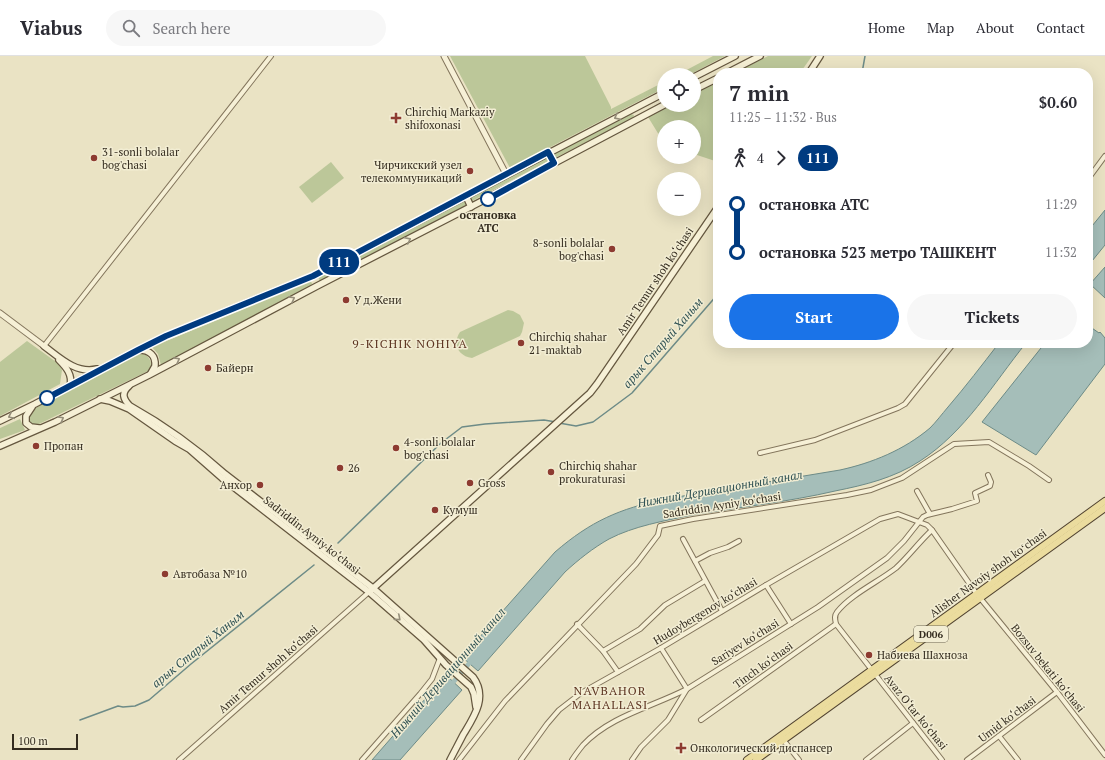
<!DOCTYPE html>
<html lang="en">
<head>
<meta charset="utf-8">
<style>
  body { margin:0; font-family:"PT Serif",serif; background:#f7f7f7; color:#2b2b33; height:100vh; display:flex; flex-direction:column; font-size:15px; white-space:nowrap }
  * { box-sizing:border-box; margin:0 }
  p { font-size:13px; color:#7c7c81 }
  .icon { flex:none; width:22px; height:22px; fill:none; stroke:currentColor; stroke-width:2; stroke-linecap:round; stroke-linejoin:round }
  .map { position:relative; flex:1; overflow:hidden }
  .panel { position:absolute; left:713px; top:12px; width:380px; height:280px; display:flex; flex-direction:column; background:#fff; border-radius:16px; box-shadow:0 4px 16px #0002 }
  .panel>* { flex:none }
  .badge { padding:0 8px; border-radius:13px; font-size:14px; line-height:26px }
  .fabs { position:absolute; left:657px; top:12px; display:grid; gap:8px }
  .fabs a { display:grid; place-items:center; width:44px; height:44px; border-radius:50%; background:#fff; box-shadow:0 4px 16px #0002; font-size:20px }
  .scale { position:absolute; left:12px; bottom:10px; width:66px; box-sizing:border-box; padding-left:4px; border:2px solid #342c1f; border-top:0; font-size:11px; line-height:14px; white-space:nowrap; color:#342c1f; -webkit-text-stroke:3px #f2edd3; paint-order:stroke }
  .map>.badge { position:absolute; translate:-50% -50%; box-shadow:0 0 0 2px #fff }
  .legs { display:flex; align-items:center; gap:6px; height:44px; padding:0 16px; font-size:13px }
  .legs p { margin-inline-start:auto }
  .headline { display:flex; align-items:center; justify-content:space-between; height:68px; padding:0 16px }
  h1 { font-size:22px; font-weight:700; line-height:30px }
  .primary-button { display:flex; gap:8px; margin-top:auto; padding:8px 16px }
  .primary-button a { flex:1; height:46px; border-radius:24px; background:#1a73e8; color:#fff; font-size:16px; font-weight:700; line-height:46px; text-align:center }
  .primary-button a+a { background:#f7f7f7; color:#2b2b33 }
  ul { padding:0 16px; list-style:none }
  li { display:flex; align-items:center; gap:14px; height:48px; font-size:15px }
  li i { display:grid; place-items:center; width:6px; height:100%; margin:0 5px; background:currentColor }
  li i::after { content:''; width:10px; height:10px; margin:-5px; border:3px solid; border-radius:50%; background:#fff }
  li p { margin-inline-start:auto }
  li:first-child i { background:linear-gradient(#0000 50%,currentColor 0) }
  li:last-child i { background:linear-gradient(currentColor 50%,#0000 0) }
  header { display:flex; align-items:center; gap:24px; box-sizing:border-box; height:56px; padding:0 20px; background:#fff; border-bottom:1px solid #e1e1e2 }
  header strong { font-size:19px }
  nav { display:flex; gap:22px; margin-inline-start:auto; font-size:14px }
  .search { width:280px; height:36px; background:#f7f7f7; display:flex; align-items:center; gap:10px; box-sizing:border-box; padding:0 14px; border-radius:22px; color:#7c7c81; font-size:15px }
  .map>svg:first-child { display:block }
  .green { fill:#bcc799 }
  .water { fill:#a5beb9; stroke:#6d8b87 }
  .lines { fill:none; stroke-linecap:round; stroke-linejoin:round }
  .stream { stroke:#6d8b87; stroke-width:1.5 }
  .canal { stroke:#a5beb9; stroke-width:4.5 }
  .minor-casing { stroke:#83755c; stroke-width:6 }
  .tertiary-casing { stroke:#83755c; stroke-width:7 }
  .secondary-casing { stroke:#65573f; stroke-width:8 }
  .primary-casing { stroke:#514330; stroke-width:8 }
  .minor { stroke:#f6f0d6; stroke-width:4 }
  .tertiary { stroke:#f6f0d6; stroke-width:5 }
  .secondary { stroke:#f6f0d6; stroke-width:5.5 }
  .primary { stroke:#ebdc9e; stroke-width:6 }
  .oneway { stroke:#958e7a }
  .line-1-casing { stroke:#fff; stroke-width:9 }
  .line-1 { stroke:#003b80; stroke-width:6 }
  .poi-dot { fill:#8d3b31; stroke:#f2edd3; stroke-width:1.5 }
  .stop-1-dot { fill:#fff; stroke:#003b80; stroke-width:2 }
  .labels { text-anchor:middle; stroke-width:3; stroke-linejoin:round; paint-order:stroke }
  .shield { fill:#f2edd3; stroke:#6d6655; stroke-width:1 }
  .shield-label { font-size:10px; font-weight:bold; fill:#342c1f }
  .poi-label { font-size:11px; fill:#342c1f; stroke:#f2edd3; text-anchor:start }
  .stop-label { font-size:11px; font-weight:bold; fill:#342c1f; stroke:#f2edd3 }
  .street-label { font-size:11px; fill:#342c1f; stroke:#f2edd3 }
  .water-label { font-size:12px; font-style:italic; fill:#2f5153; stroke:#f2edd3 }
  .neighbourhood-label { font-size:12px; letter-spacing:1px; fill:#5d3522; stroke:#f2edd3 }
</style>
</head>
<body>
<header>
<strong>Viabus</strong>
<div class="search"><svg class="icon" aria-label="search" viewBox="0 0 24 24"><circle cx="10" cy="10" r="6"/><path d="M15 15l6 6"/></svg>Search here</div>
<nav><a>Home</a><a>Map</a><a>About</a><a>Contact</a></nav>
</header>
<div class="map">
<svg width="1105" height="704" viewBox="0 0 1105 704">
  <rect width="100%" height="100%" fill="#eae3c4"/>
  <g class="green">
    <path d="M450 0H585L611 51V53L664 26V32L510 112Z"/>
    <path d="M713 0H725L689 19H677Z"/>
    <path d="M768 0H812L800 17H734Z"/>
    <path d="M718 25V106L694 98V71H664V87L648 61 671 49H694V37Z"/>
    <path d="M631 58 634 59 633 62 555 102 553 98Z"/>
    <path d="M547 102 549 105 472 145 470 142Z"/>
    <path d="M331 106 344 122 312 147 299 131Z"/>
    <path d="M464 145 466 149 320 225 318 221Z"/>
    <path d="M310 225 312 227 311 230 161 309 158 298 152 291Z"/>
    <path d="M508 254 513 255 520 259 524 267 522 276 520 280 472 302C458 300 452 288 460 276Z"/>
    <path d="M27 285 59 308 62 314 60 328 0 360V306Z"/>
    <path d="M138 297 146 299C151 303 153 310 148 315L39 368 33 369C27 364 29 360 32 354Z"/>
    <path d="M20 363 25 374 0 383V372Z"/>
  </g>
  <g class="water">
    <path d="M1105 154V189L1088 210V175Z"/>
    <path d="M1105 211V242L1090 228Z"/>
    <path d="M1088 266 1091 268 1089 270 1099 277 1100 276 1105 282V308L1036 399 982 366 1045 287H1088Z"/>
    <path d="M999 287H1026C993 328 965 376 920 405 894 422 865 429 835 435 788 446 740 451 692 459 664 465 634 470 609 483 593 492 578 504 565 516L478 615 462 601 555 496C591 465 619 453 665 443L840 414C872 407 904 394 930 372 936 366 942 358 948 351 966 330 982 309 999 287Z"/>
    <path d="M446 619 462 634 400 704H372Z"/>
  </g>
  <g class="lines">
    <g class="stream">
      <path d="M862 17 865 0"/>
      <path d="M559 367 576 370 593 366 632 337 718 238"/>
      <path d="M338 487 441 387 462 371 485 368 544 364 556 366"/>
      <path d="M80 664 118 650 123 651 135 650 149 644 191 608 314 509"/>
    </g>
    <path class="canal" d="M450 630 472 604"/>
    <defs>
      <g id="minor">
        <path d="M1088 123 1105 100"/>
        <path d="M44 290 271 0"/>
        <path d="M760 397 815 384 898 352 905 348 954 287"/>
        <path d="M917 435 930 458"/>
        <path d="M932 474C919 486 909 500 896 512 878 526 850 539 837 556 834 560 835 563 836 568L942 704"/>
        <path d="M683 483 722 555"/>
        <path d="M695 505 710 497 728 491 739 485"/>
        <path d="M766 529 791 568"/>
        <path d="M577 568 603 595 618 616"/>
        <path d="M603 595 640 573 665 549 705 525"/>
        <path d="M701 664 836 568"/>
        <path d="M999 680 1018 704"/>
        <path d="M782 682 799 704"/>
        <path d="M179 704 369 536"/>
        <path d="M362 704 420 638 432 623 440 602"/>
        <path d="M459 704 505 645 636 508 658 479 660 470 693 463 847 439 871 434 902 422 954 388 989 386 1029 410 1049 424"/>
        <path d="M521 704 547 668 559 654 581 637 661 592 766 529 880 463 898 458 927 469 932 474 976 537 1057 636 1105 699"/>
        <path d="M572 704C575 699 579 694 583 689 610 660 652 651 687 633L818 551 887 502 904 485 923 461 927 459 952 453 977 445 975 437 990 430 991 426 988 419"/>
        <path d="M632 704 641 691 668 664 687 633 661 592"/>
        <path d="M866 704 913 667"/>
        <path d="M967 704 1057 636"/>
      </g>
      <g id="tertiary">
        <path d="M444 0 506 118"/>
        <path d="M0 257 44 290"/>
      </g>
      <g id="secondary">
        <path d="M727 17 760 0"/>
        <path d="M809 17 820 0"/>
        <path d="M694 21 735 0"/>
        <path d="M694 34 718 22"/>
        <path d="M548 97 554 107"/>
        <path d="M466 140 471 151"/>
        <path d="M44 290C60 302 76 318 97 313"/>
        <path d="M139 294C150 294 156 300 155 310L151 317"/>
        <path d="M59 304C66 311 73 319 70 330"/>
        <path d="M129 330C121 337 123 343 130 350 164 369 196 392 225 418L374 533 473 621C488 641 474 661 463 679 459 687 454 696 450 704"/>
        <path d="M100 343 110 345 129 353 175 385 189 393 222 422 369 536 424 584 446 609 471 631 474 638 476 651"/>
        <path d="M32 351 26 360V367L31 371 39 372"/>
        <path d="M0 365 35 348 138 294 166 280 313 220 664 37"/>
        <path d="M0 390 55 366 149 319 317 230 513 129 664 49"/>
        <path d="M369 536 590 337 597 328 718 151"/>
      </g>
      <g id="primary">
        <path d="M747 704 1105 445"/>
        <path d="M756 704 1105 452"/>
      </g>
    </defs>
    <use href="#minor" class="minor-casing"/>
    <use href="#tertiary" class="tertiary-casing"/>
    <use href="#secondary" class="secondary-casing"/>
    <use href="#primary" class="primary-casing"/>
    <use href="#minor" class="minor"/>
    <use href="#tertiary" class="tertiary"/>
    <use href="#secondary" class="secondary"/>
    <use href="#primary" class="primary"/>
  </g>
  <defs><path id="oneway-chevron" d="M-2-3.5L2.5 0L-2 3.5" fill="none" stroke-width="1.6" stroke-linecap="round" stroke-linejoin="round"/></defs>
  <g class="oneway">
    <use href="#oneway-chevron" transform="translate(617 61) rotate(153)"/>
    <use href="#oneway-chevron" transform="translate(408 184) rotate(-27)"/>
    <use href="#oneway-chevron" transform="translate(292 243) rotate(-28)"/>
    <use href="#oneway-chevron" transform="translate(177 304) rotate(-28)"/>
    <use href="#oneway-chevron" transform="translate(11 360) rotate(155)"/>
    <use href="#oneway-chevron" transform="translate(61 363) rotate(-28)"/>
    <use href="#oneway-chevron" transform="translate(398 562) rotate(41)"/>
  </g>
  <g class="lines">
    <defs>
      <path id="line-1" d="M47 342 138 294 166 280 313 220 548 96 554 107 488 143"/>
    </defs>
    <use href="#line-1" class="line-1-casing"/>
    <use href="#line-1" class="line-1"/>
  </g>
  <g class="poi-dot">
    <path d="M394 56h4v4h4v4h-4v4h-4v-4h-4v-4h4z"/>
    <circle cx="94" cy="102" r="4"/>
    <circle cx="470" cy="115" r="4"/>
    <circle cx="612" cy="193" r="4"/>
    <circle cx="346" cy="244" r="4"/>
    <circle cx="521" cy="287" r="4"/>
    <circle cx="208" cy="312" r="4"/>
    <circle cx="36" cy="390" r="4"/>
    <circle cx="396" cy="392" r="4"/>
    <circle cx="340" cy="412" r="4"/>
    <circle cx="551" cy="416" r="4"/>
    <circle cx="470" cy="427" r="4"/>
    <circle cx="260" cy="429" r="4"/>
    <circle cx="435" cy="454" r="4"/>
    <circle cx="165" cy="518" r="4"/>
    <circle cx="869" cy="599" r="4"/>
    <path d="M679 686h4v4h4v4h-4v4h-4v-4h-4v-4h4z"/>
  </g>
  <g class="stop-1-dot">
    <circle cx="488" cy="143" r="7"/>
    <circle cx="47" cy="342" r="7"/>
  </g>
  <g class="labels">
    <rect class="shield" x="914" y="570" width="34" height="16" rx="3"/>
    <g class="shield-label">
      <text x="931" y="582">D006</text>
    </g>
    <g class="poi-label">
      <text x="405" y="60">Chirchiq Markaziy<tspan x="405" dy="13">shifoxonasi</tspan></text>
      <text x="102" y="100">31-sonli bolalar<tspan x="102" dy="13">bog'chasi</tspan></text>
      <text x="462" y="113" text-anchor="end">Чирчикский узел<tspan x="462" dy="13">телекоммуникаций</tspan></text>
      <text x="604" y="191" text-anchor="end">8-sonli bolalar<tspan x="604" dy="13">bog'chasi</tspan></text>
      <text x="354" y="248">У д.Жени</text>
      <text x="529" y="285">Chirchiq shahar<tspan x="529" dy="13">21-maktab</tspan></text>
      <text x="216" y="316">Байерн</text>
      <text x="404" y="390">4-sonli bolalar<tspan x="404" dy="13">bog'chasi</tspan></text>
      <text x="44" y="394">Пропан</text>
      <text x="559" y="414">Chirchiq shahar<tspan x="559" dy="13">prokuraturasi</tspan></text>
      <text x="348" y="416">26</text>
      <text x="478" y="431">Gross</text>
      <text x="252" y="433" text-anchor="end">Анхор</text>
      <text x="443" y="458">Кумуш</text>
      <text x="173" y="522">Автобаза №10</text>
      <text x="877" y="603">Набиева Шахноза</text>
      <text x="690" y="696">Онкологический диспансер</text>
    </g>
    <g class="stop-label">
      <text x="488" y="163">остановка<tspan x="488" dy="13">АТС</tspan></text>
    </g>
    <g class="street-label">
      <text transform="translate(655 225) rotate(-56)" y="4">Amir Temur shoh ko‘chasi</text>
      <text transform="translate(722 449) rotate(-9)" y="4">Sadriddin Ayniy ko‘chasi</text>
      <text transform="translate(312 479) rotate(38)" y="4">Sadriddin Ayniy ko‘chasi</text>
      <text transform="translate(988 517) rotate(-36)" y="4">Alisher Navoiy shoh koʻchasi</text>
      <text transform="translate(705 555) rotate(-31)" y="4">Hudoybergenov ko‘chasi</text>
      <text transform="translate(745 586) rotate(-32)" y="4">Sariyev ko‘chasi</text>
      <text transform="translate(763 609) rotate(-36)" y="4">Tinch ko‘chasi</text>
      <text transform="translate(1048 612) rotate(51)" y="4">Bozsuv bekati ko‘chasi</text>
      <text transform="translate(268 613) rotate(-41)" y="4">Amir Temur shoh ko‘chasi</text>
      <text transform="translate(916 656) rotate(51)" y="4">Avaz O‘tar ko‘chasi</text>
      <text transform="translate(1007 663) rotate(-37)" y="4">Umid ko‘chasi</text>
    </g>
    <g class="water-label">
      <text transform="translate(663 287) rotate(-49)" y="4">арык Старый Ханым</text>
      <text transform="translate(720 433) rotate(-10)" y="4">Нижний Деривационный канал</text>
      <text transform="translate(198 593) rotate(-39)" y="4">арык Старый Ханым</text>
      <text transform="translate(448 617) rotate(-49)" y="4">Нижний Деривационный канал</text>
    </g>
    <g class="neighbourhood-label">
      <text x="410" y="292">9-KICHIK NOHIYA</text>
      <text x="610" y="639">NAVBAHOR<tspan x="610" dy="14">MAHALLASI</tspan></text>
    </g>
  </g>
</svg>
<div class="fabs">
<a><svg class="icon" aria-label="locate" viewBox="0 0 24 24"><circle cx="12" cy="12" r="6"/><path d="M12 2v4M12 18v4M2 12h4M18 12h4"/></svg></a>
<a>+</a>
<a>−</a>
</div>
<div class="scale">100 m</div>
<b class="badge" style="left:339px;top:206px;background:#003b80;color:#fff">111</b>
<section class="panel">
<div class="headline"><div><h1>7 min</h1><p>11:25 – 11:32 · Bus</p></div><b>$0.60</b></div>
<div class="legs"><svg class="icon" aria-label="walk" viewBox="0 0 24 24"><circle cx="13" cy="4" r="2"/><path d="M13 8l-2 6 4 7M11 14l-3 7M7 12l3-4h3l4 4"/></svg>4<svg class="icon" aria-label="forward" viewBox="0 0 24 24"><path d="M9 5l7 7-7 7"/></svg><b class="badge" style="background:#003b80;color:#fff">111</b></div>
<ul>
<li><i style="color:#003b80"></i><b>остановка АТС</b><p>11:29</p></li>
<li><i style="color:#003b80"></i><b>остановка 523 метро ТАШКЕНТ</b><p>11:32</p></li>
</ul>
<div class="primary-button"><a>Start</a><a>Tickets</a></div>
</section>
</div>
</body>
</html>
